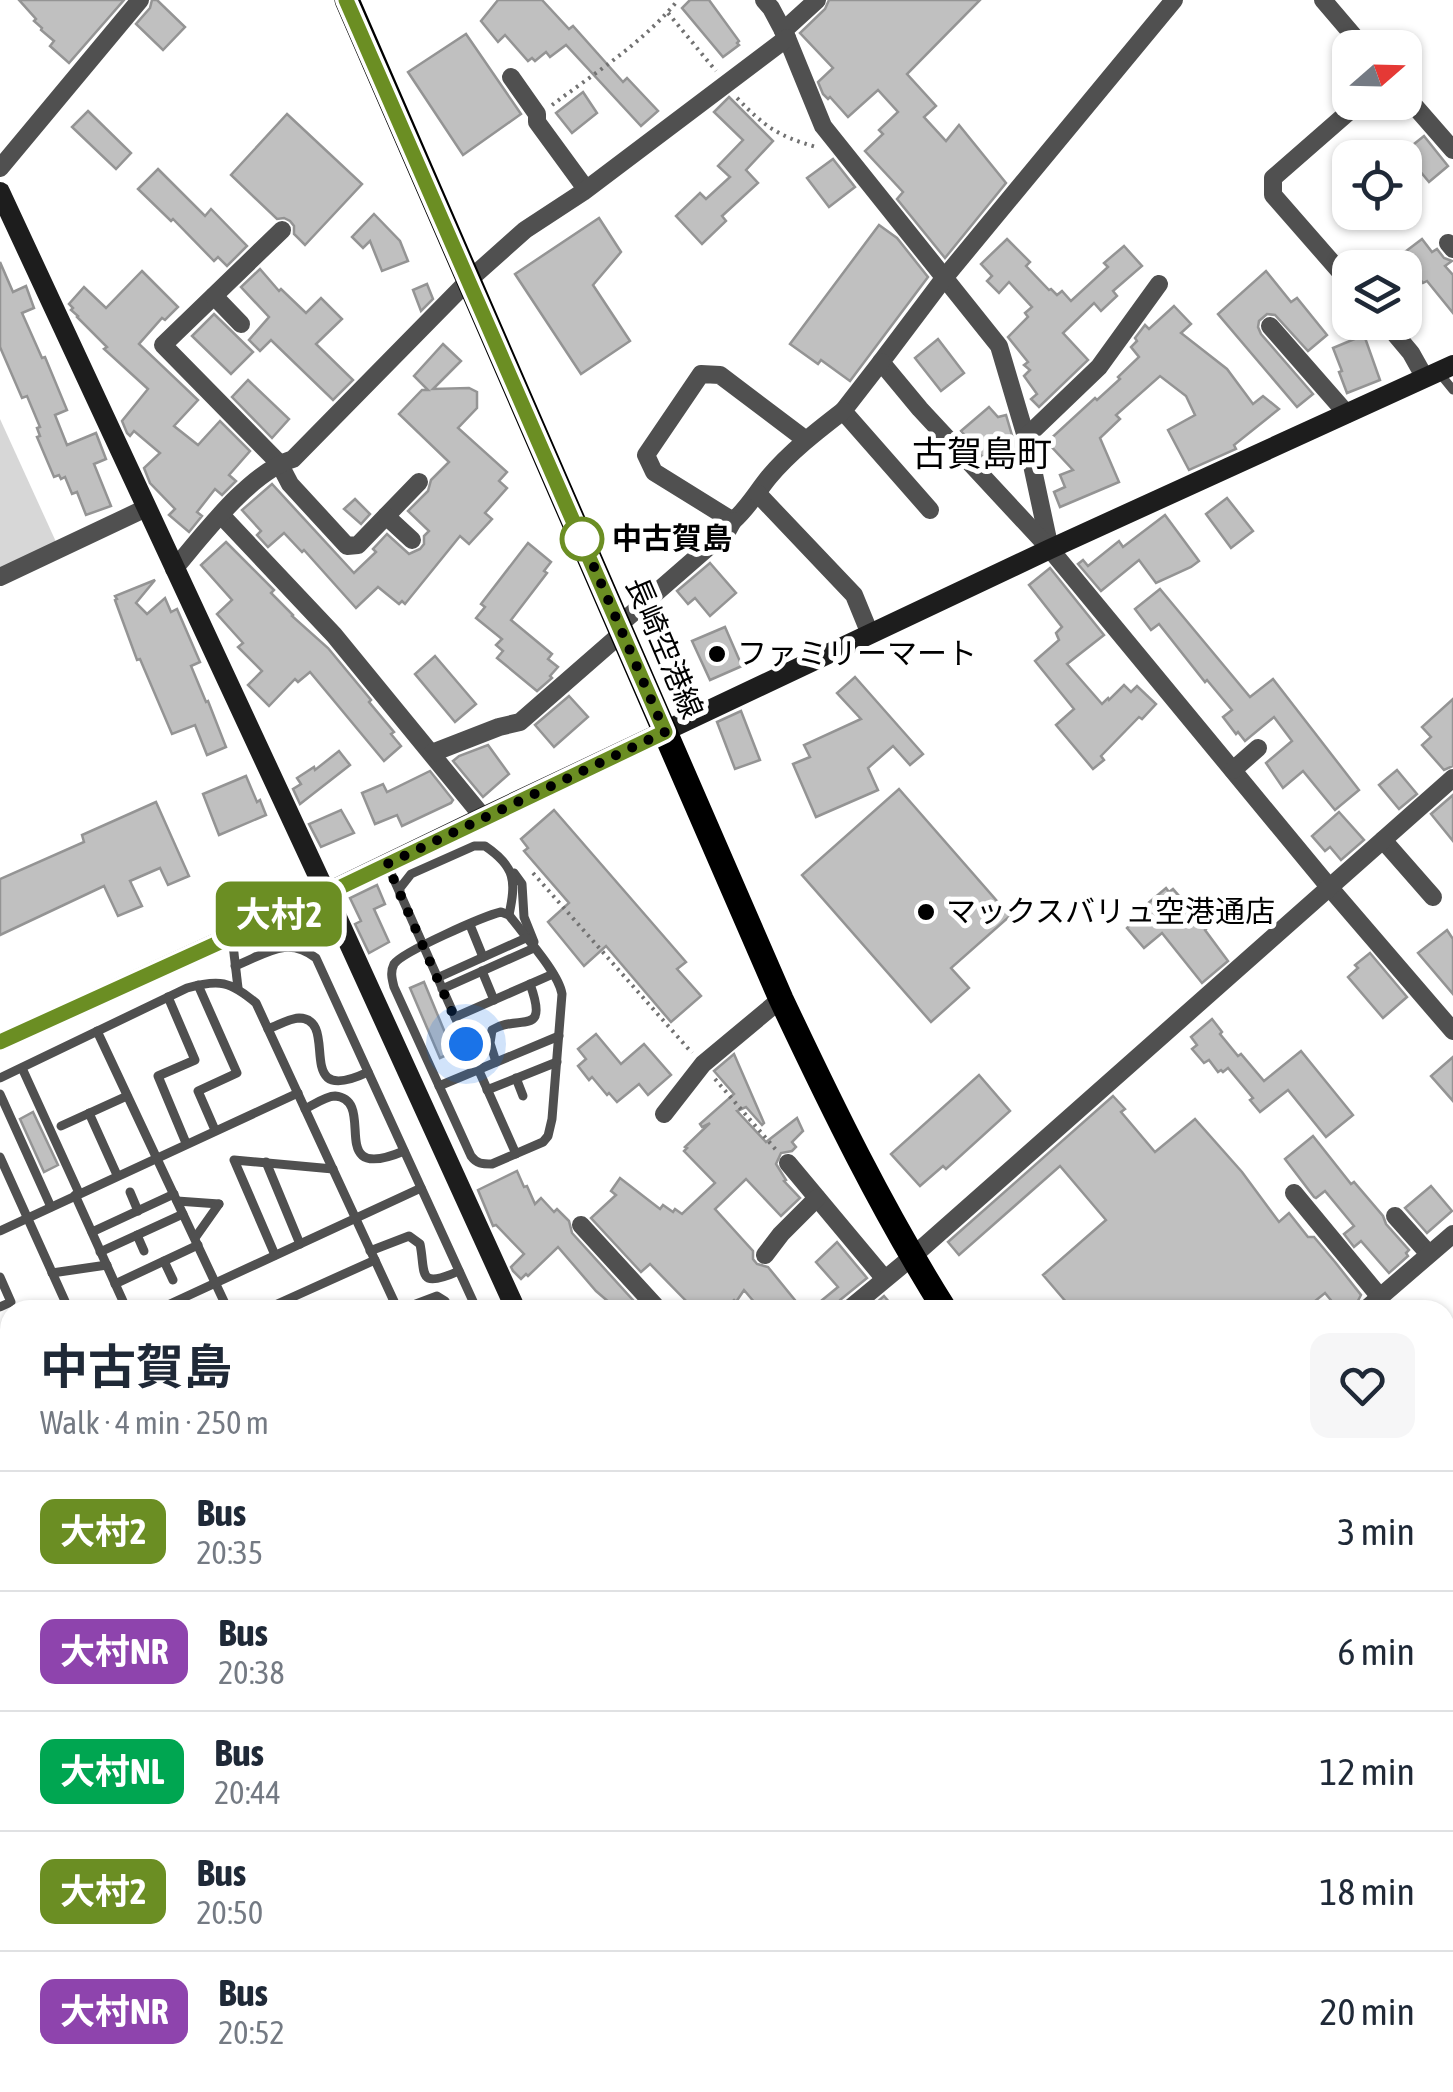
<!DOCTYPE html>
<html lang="en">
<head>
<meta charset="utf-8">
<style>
  body { margin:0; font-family:"Asap Condensed","Noto Sans JP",sans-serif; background:#f6f6f7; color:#1f2937; height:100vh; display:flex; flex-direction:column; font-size:38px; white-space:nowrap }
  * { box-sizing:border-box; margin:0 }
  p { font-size:32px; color:#747a83 }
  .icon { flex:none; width:55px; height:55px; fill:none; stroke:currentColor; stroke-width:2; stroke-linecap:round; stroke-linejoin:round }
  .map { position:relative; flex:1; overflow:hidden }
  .drawer { position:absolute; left:0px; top:1300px; width:1455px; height:792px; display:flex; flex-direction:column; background:#fff; border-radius:30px 30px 0 0; box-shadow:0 2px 8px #0004 }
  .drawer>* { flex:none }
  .badge { padding:0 20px; border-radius:15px; font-size:35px; line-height:65px }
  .needle { width:65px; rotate:70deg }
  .buttons { position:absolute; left:1332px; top:30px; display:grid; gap:20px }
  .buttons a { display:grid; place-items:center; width:90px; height:90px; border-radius:20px; background:#fff; box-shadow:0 2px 8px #0004; font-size:50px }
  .you { position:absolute; width:50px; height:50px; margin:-25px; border:8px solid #fff; border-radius:50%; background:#1a73e8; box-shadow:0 0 0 15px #1a73e833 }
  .map>.badge { position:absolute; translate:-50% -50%; box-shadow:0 0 0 5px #fff }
  .round { display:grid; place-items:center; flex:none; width:105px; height:105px; border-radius:20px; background:#f6f6f7 }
  .headline { display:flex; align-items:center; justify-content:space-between; height:170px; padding:0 40px }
  h1 { font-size:48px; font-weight:700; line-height:75px }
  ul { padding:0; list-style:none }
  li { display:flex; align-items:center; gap:30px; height:120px; padding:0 40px; border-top:2px solid #e0e1e3 }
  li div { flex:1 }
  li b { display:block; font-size:38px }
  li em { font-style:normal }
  li .badge { min-width:110px; font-weight:700; text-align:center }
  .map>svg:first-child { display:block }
  .green { fill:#d7d7d7 }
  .building { fill:#c0c0c0; stroke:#949494; stroke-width:2.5 }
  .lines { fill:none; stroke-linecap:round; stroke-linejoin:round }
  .path { stroke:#727272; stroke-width:4; stroke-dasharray:2.5 5; stroke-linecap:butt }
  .lane { stroke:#505050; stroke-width:9 }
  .street { stroke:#505050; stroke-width:18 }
  .secondary { stroke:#1d1d1d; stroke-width:20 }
  .primary { stroke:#000; stroke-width:25 }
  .line-casing { stroke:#fff; stroke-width:22 }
  .line { stroke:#6b8e23; stroke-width:15 }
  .walk { stroke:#000; stroke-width:10; stroke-dasharray:0 18 }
  .stop-dot { fill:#fff; stroke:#6b8e23; stroke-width:5 }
  .poi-dot { fill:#000; stroke:#fff; stroke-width:4 }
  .labels { text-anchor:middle; stroke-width:10; stroke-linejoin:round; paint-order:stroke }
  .stop-label { font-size:30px; font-weight:bold; fill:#000; stroke:#fff; text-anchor:start }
  .street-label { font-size:30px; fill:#000; stroke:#fff }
  .poi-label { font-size:30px; fill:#000; stroke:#fff; text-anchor:start }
  .quarter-label { font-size:35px; fill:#000; stroke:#fff }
</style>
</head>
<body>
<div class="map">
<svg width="1453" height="2092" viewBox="0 0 1453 2092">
  <rect width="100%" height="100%" fill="#fff"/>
  <path class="green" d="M0 419 57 544 0 571Z"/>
  <g class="building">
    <path d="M19 0H124L69 63 50 46 54 41 41 30 42 28 34 21 36 19Z"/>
    <path d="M152 0H157L185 27 163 50 136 24 150 8Z"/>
    <path d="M498 0H542L569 29 573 26 623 82 627 78 658 111 641 126 566 45 550 57 546 52 535 61 532 58 528 61 505 35 498 42 481 21Z"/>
    <path d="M690 0H709L739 41 737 43 739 45 723 57 682 8Z"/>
    <path d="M829 0H980L907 74 936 106 924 117 946 141 959 125 1006 183 945 258 897 199 903 192 865 151 883 134 879 130 898 112 878 90 848 117 830 97 828 99 823 94 818 82 833 68 800 33 825 9Z"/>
    <path d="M466 34 521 114 463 155 408 72Z"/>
    <path d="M583 92 597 113 572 133 556 113Z"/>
    <path d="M729 97 773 141 746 170 758 183 722 216 726 221 702 244 676 216 700 193 706 199 730 177 718 166 743 140 714 112Z"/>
    <path d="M88 111 131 153 116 169 72 127Z"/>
    <path d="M287 114 362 184 305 245 294 234V226L290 221 284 218 277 219 231 175Z"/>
    <path d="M1424 136 1448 166 1429 182 1404 152Z"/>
    <path d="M833 159 855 187 829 207 807 178Z"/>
    <path d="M158 169 205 216 211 209 247 246 227 266 218 257 214 261 173 219 171 221 138 189Z"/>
    <path d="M374 214 400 241 408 261 382 271 370 241 363 248 352 237Z"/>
    <path d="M599 218 621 252 593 285 630 341 581 374 515 274Z"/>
    <path d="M879 225 897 238 928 277 850 381 821 360 818 364 790 344Z"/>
    <path d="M1007 239 1030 262 1026 266 1049 290 1051 289 1057 295 1062 291 1071 301 1108 267 1104 263 1124 246 1142 266 1113 291 1117 296 1101 311 1094 303 1063 333 1088 360 1039 407 1031 399 1037 394 1024 376 1030 370 1024 365 1028 362 1008 337 1028 317 1025 313 1032 307 1009 282 999 293 987 281 992 276 981 264Z"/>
    <path d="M1422 239 1432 252 1437 249 1444 258 1452 261 1445 266 1453 275V313L1427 281 1423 283 1412 269 1405 274V268H1398L1393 261Z"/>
    <path d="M0 262 13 292 26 286 34 308 22 313 42 358 45 357 67 410 55 415 67 445 96 433 106 459 94 464 111 506 86 515 77 492 72 494 65 477 61 479 59 475 54 477 37 437 40 436 37 428 40 427 27 396 22 398 0 347Z"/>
    <path d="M260 269 279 291 281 289 306 313 321 298 342 319 316 344 353 380 333 400 271 340 260 351 249 340 269 317 241 287Z"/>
    <path d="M142 271 178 307 165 320 162 318 139 344 198 400 174 426 198 445 220 421 250 451 229 475 236 481 222 495 215 489 197 512 202 516 189 532 169 515 175 509 150 483 144 468 160 453 134 431 130 436 127 433 122 421 148 389 104 349 107 347 77 317 78 316 71 310 73 308 69 304 84 287 106 308Z"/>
    <path d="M1266 271 1291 302 1297 298 1327 335 1308 351 1275 315 1267 314 1259 321 1258 327 1261 334 1313 394 1297 407 1218 314Z"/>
    <path d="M427 284 433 299 421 311 413 290Z"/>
    <path d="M1174 306 1191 324 1181 333 1227 369 1253 404 1263 396 1279 409 1234 445 1236 449 1189 470 1168 430 1195 415 1186 396 1160 376 1116 415 1120 419 1100 438 1119 482 1060 507 1054 492 1065 487 1060 475 1073 470 1047 442 1095 398 1097 400 1120 379 1118 377 1139 357 1131 347 1137 341 1135 338 1145 325 1149 329Z"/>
    <path d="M214 314 253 352 231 374 192 336Z"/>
    <path d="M1364 335 1380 380 1347 393 1339 372 1342 371 1333 348Z"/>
    <path d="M938 339 964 373 941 391 915 358Z"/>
    <path d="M443 344 461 361 433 389 469 388 477 392V408L458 428 507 472 499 481 507 488 485 513 492 519 469 544 460 536 405 604 402 601 399 604 378 587 356 608 304 550 302 552 284 533 268 547 257 535 261 531 242 510 272 484 354 573 376 552 373 549 387 534 409 554 420 549 424 544V536L429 531 408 511 428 491 431 480 449 462 399 414 422 390H428L414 376Z"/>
    <path d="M248 380 289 419 272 438 232 397Z"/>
    <path d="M989 407 998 417 1006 415 1017 452 997 469 986 457 984 459 961 431Z"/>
    <path d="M1227 498 1253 531 1231 548 1206 514Z"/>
    <path d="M355 499 370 514 361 524 344 509Z"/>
    <path d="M1165 515 1199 561 1191 567 1156 583 1139 560 1101 591 1078 564 1083 560 1088 566 1119 541 1123 547Z"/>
    <path d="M226 542 274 590 271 593 293 615 292 616 328 648 371 700 369 702 394 732 391 734 401 746 384 761 310 672 298 682 295 679 269 706 248 685 262 671 238 647 243 643 217 614 232 600 201 565Z"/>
    <path d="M528 543 551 562 544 571 547 573 511 620 552 654 548 659 558 667 550 676 552 678 537 691 497 658 503 651 496 645 502 639 476 618 485 607 481 604Z"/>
    <path d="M710 563 736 593 710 616 695 598 688 604 677 591Z"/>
    <path d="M1050 568 1104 635 1067 664 1102 704 1108 698 1109 700 1124 685 1131 692 1137 686 1156 704 1142 719 1139 717 1101 756 1104 760 1093 769 1056 725 1074 709 1035 661 1059 640 1056 633 1062 627 1029 585Z"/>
    <path d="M155 580 136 603 147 614 165 598 171 612 177 609 200 662 191 666 206 702 208 701 226 747 207 755 195 725 172 734 140 659 137 660 115 600 117 599 115 596Z"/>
    <path d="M1160 589 1250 697 1273 679 1359 790 1335 810 1303 771 1283 788 1266 763 1292 741 1274 717 1245 741 1238 732 1236 734 1223 717 1232 710 1207 680 1205 682 1159 624 1151 630 1135 609Z"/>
    <path d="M725 627 742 666 710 680 692 641Z"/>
    <path d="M435 656 476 704 455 722 415 674Z"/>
    <path d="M855 677 923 754 910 765 893 746 868 768 878 790 816 817 793 764 810 757 804 745 861 719 837 693Z"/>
    <path d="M569 696 588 717 554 747 535 725Z"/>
    <path d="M1453 699V766L1444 770 1422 745 1431 737 1422 727Z"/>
    <path d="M741 711 760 760 735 769 717 722Z"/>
    <path d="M488 745 509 774 483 797 453 761 459 756Z"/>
    <path d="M339 751 350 765 300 804 293 789 301 784 297 778 314 767 315 770Z"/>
    <path d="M1397 770 1417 794 1399 809 1379 785Z"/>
    <path d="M430 771 453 800 451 803 402 826 397 815 375 824 362 793 383 784 387 792Z"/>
    <path d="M246 776 257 802 260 800 266 815 219 835 203 794Z"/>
    <path d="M899 789 1010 916 951 968 969 988 931 1022 802 875Z"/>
    <path d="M1453 795V841L1431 814Z"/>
    <path d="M156 802 189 876 168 885 160 868 130 881 142 906 118 916 104 886 0 935V879L84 842 82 835Z"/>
    <path d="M341 810 354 833 321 847 309 824Z"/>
    <path d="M554 810 686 962 677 969 701 996 671 1022 606 946 584 966 548 922 569 903 524 851 528 848 521 839Z"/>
    <path d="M1339 812 1364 840 1341 860 1330 847 1325 851 1312 836Z"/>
    <path d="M377 885 385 904 374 909 389 942 369 953 355 924 361 921 350 898Z"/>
    <path d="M1166 888 1169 892 1173 889 1207 928 1205 930 1228 961 1202 983 1162 933 1144 948 1127 928 1130 925 1127 921Z"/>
    <path d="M1447 930 1453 939V994L1418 953Z"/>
    <path d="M1370 953 1407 997 1383 1018 1348 977 1358 968 1355 965Z"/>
    <path d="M424 982 453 1052 440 1058 410 988Z"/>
    <path d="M1212 1019 1222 1032 1220 1034 1238 1056 1241 1054 1264 1081 1301 1051 1353 1115 1326 1137 1288 1090 1260 1112 1250 1100 1253 1098 1228 1068 1223 1072 1221 1070 1218 1072 1209 1060 1204 1063 1192 1049 1197 1045 1191 1037Z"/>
    <path d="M596 1034 621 1064 644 1044 671 1075 648 1095 639 1084 617 1102 609 1093 607 1095 592 1077 589 1080 578 1066 586 1059 578 1049Z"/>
    <path d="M734 1054 764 1123 762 1125 746 1107 737 1111 766 1142 797 1118 803 1131 792 1142 796 1147 792 1151 781 1153 776 1164 786 1180 784 1181 800 1198 781 1216 746 1179 715 1209 753 1251V1259L757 1264 768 1267 803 1310H778L772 1303 761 1310 744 1290 736 1302 734 1300 724 1310H695L650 1264 641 1272 591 1218 616 1195 611 1191 620 1178 660 1209 663 1205 673 1212 675 1209 682 1214 715 1183 684 1151 687 1148 685 1147 710 1123 702 1127 700 1124 734 1094 714 1071Z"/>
    <path d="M1453 1057V1101L1431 1076Z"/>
    <path d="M979 1075 1010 1111 946 1169 943 1166 920 1186 891 1154Z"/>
    <path d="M1113 1096 1125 1109 1121 1112 1155 1152 1195 1119 1242 1172 1279 1222 1289 1213 1308 1237H1314L1335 1262 1361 1295 1353 1310H1339L1325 1293 1304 1310H1073L1043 1275 1106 1220 1060 1166 959 1255 948 1242Z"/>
    <path d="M33 1112 58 1165 44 1172 20 1119Z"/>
    <path d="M1313 1136 1351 1184 1354 1182 1383 1216 1386 1224 1409 1250 1406 1253 1408 1256 1389 1273 1361 1241 1354 1247 1344 1234 1354 1226 1325 1191 1316 1198 1314 1197 1285 1159Z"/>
    <path d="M517 1171 524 1187 527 1186 535 1204 541 1198 554 1212 557 1209 569 1221 572 1233 642 1310H618L596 1291 558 1247 528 1276 526 1274 521 1279 513 1271 511 1267 524 1254 496 1225 493 1226 478 1190Z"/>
    <path d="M1431 1186 1452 1211 1427 1233 1405 1208Z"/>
    <path d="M837 1242 867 1278 840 1300 836 1310H810L838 1287 816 1262Z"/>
    <path d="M884 1296 896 1310H868Z"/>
  </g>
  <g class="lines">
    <g class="path">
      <path d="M668 13 716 71"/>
      <path d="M737 98C765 127 778 136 816 147"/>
      <path d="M552 105C595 73 644 42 678 0"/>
      <path d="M533 873 692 1053"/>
      <path d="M715 1079 777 1151"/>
    </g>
    <g class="lane">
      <path d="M1440 374 1453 390"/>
      <path d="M387 864 516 1154"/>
      <path d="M514 873 522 884 524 917 534 942"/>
      <path d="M400 896V888L411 874 474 846H485C516 867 516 881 509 915"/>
      <path d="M501 912 509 915C523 934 559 973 562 994L552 1119 548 1136 543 1142 492 1164C482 1164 477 1164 471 1156L394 987C392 979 390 972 394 964 402 952 484 916 501 912Z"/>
      <path d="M470 925 483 957"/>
      <path d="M232 936 238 988"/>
      <path d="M235 966C266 954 287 935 316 958L477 1310"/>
      <path d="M482 971 494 1000"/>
      <path d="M437 978 526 938"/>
      <path d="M198 985 237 1073 198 1091 215 1130"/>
      <path d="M442 989 534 948"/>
      <path d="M168 997 195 1060 158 1076 186 1143"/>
      <path d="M455 1017 553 974"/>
      <path d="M268 1029C277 1026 290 1018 299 1018 342 1019 290 1109 368 1072"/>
      <path d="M97 1031 228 1310"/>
      <path d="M496 1062 490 1043 492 1030C518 1013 550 1039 530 984"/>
      <path d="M22 1068 79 1193"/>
      <path d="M0 1078 187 988C219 979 230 981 256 1003L398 1310"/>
      <path d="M516 1078 523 1096"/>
      <path d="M439 1086 559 1036"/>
      <path d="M487 1090 557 1062"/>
      <path d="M0 1094 51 1207"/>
      <path d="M305 1109C313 1105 326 1096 335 1096 379 1100 323 1185 404 1151"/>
      <path d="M89 1113 117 1175"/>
      <path d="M61 1126 127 1096"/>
      <path d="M0 1157 69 1310"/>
      <path d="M266 1162 300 1244"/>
      <path d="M130 1192 138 1211"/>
      <path d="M75 1195 127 1310"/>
      <path d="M177 1201 219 1204"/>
      <path d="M0 1231 298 1093"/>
      <path d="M92 1232 174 1194"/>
      <path d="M137 1235 144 1251"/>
      <path d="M195 1238 219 1204"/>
      <path d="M370 1251 409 1236 420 1244C426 1273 416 1290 459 1271"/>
      <path d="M100 1252 183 1214"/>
      <path d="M275 1255 234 1160 333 1169"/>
      <path d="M164 1261 173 1280"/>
      <path d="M52 1273 107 1265"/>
      <path d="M0 1277 11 1302 0 1307"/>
      <path d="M115 1284 198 1245"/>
      <path d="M157 1310 421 1188"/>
      <path d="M264 1310 375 1260"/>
      <path d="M376 1310 394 1302"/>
      <path d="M400 1310 437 1296 445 1301 450 1310"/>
      <path d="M0 1357 10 1379"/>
      <path d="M0 1388 10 1412"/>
      <path d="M0 1446 2 1449"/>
      <path d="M0 1488 10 1498"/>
      <path d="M0 1531 10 1527"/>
      <path d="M0 1637 10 1625"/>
      <path d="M0 1695 10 1690"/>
    </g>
    <g class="street">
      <path d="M764 0 771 8 787 38 823 126 999 346 1026 437 1050 549"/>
      <path d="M1174 0 945 277 881 362 920 409 1050 549 1330 888 1453 1031"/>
      <path d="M1323 0 1364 48"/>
      <path d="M783 31 817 0"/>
      <path d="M511 77 537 114V122L586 189"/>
      <path d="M1405 95 1453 150"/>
      <path d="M0 168 140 0"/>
      <path d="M282 230 163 345 279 463 290 484 347 546 358 545 419 482"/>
      <path d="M1448 243 1453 249"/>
      <path d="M1350 283 1273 195V178L1360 102"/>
      <path d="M214 296 241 324"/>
      <path d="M1385 322 1411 353 1425 378"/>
      <path d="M1270 326 1347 414"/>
      <path d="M881 362 843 411 930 510"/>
      <path d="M1026 437 1099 367 1159 284"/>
      <path d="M806 440 720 375 701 374 646 455 654 472 733 521C748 508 756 493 769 477 790 452 817 431 843 411"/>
      <path d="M758 494 854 595 870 634"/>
      <path d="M221 515 334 635 483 817"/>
      <path d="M386 516 412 540"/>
      <path d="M174 569C203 535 250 472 293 459L470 279 525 230 583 192 787 38"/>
      <path d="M0 577 146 508"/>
      <path d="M619 625 728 530 733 521"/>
      <path d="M432 753 499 727 520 722 622 633"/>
      <path d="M1233 770 1258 748"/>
      <path d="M1383 840 1433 897"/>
      <path d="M664 1114 703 1064 781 999"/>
      <path d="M788 1163 884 1278"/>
      <path d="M1294 1193 1380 1297"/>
      <path d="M1395 1216 1429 1254"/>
      <path d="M581 1225 659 1310"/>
      <path d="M765 1255 781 1234 817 1198"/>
      <path d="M848 1310 912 1257 1453 778"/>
      <path d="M1365 1310 1453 1234"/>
      <path d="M1445 1479 1453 1488"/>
      <path d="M1445 1720 1453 1712"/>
      <path d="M0 1967 10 1963"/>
      <path d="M1097 2082 1105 2092"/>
      <path d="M1175 2082 1183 2092"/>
      <path d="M544 2092 564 2082"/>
      <path d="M654 2092 676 2082"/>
      <path d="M891 2092 903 2082"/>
      <path d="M1020 2092 1031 2082"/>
    </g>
    <g class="secondary">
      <path d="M0 192 326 893 516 1310"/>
      <path d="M0 1042 326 893 483 817 1050 549 1453 365"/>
      <path d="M0 2000 10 2021"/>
      <path d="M38 2082 43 2092"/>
      <path d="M870 2082 875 2092"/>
    </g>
    <g class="primary">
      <path d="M347 0 781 999C831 1105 882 1210 945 1310"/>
      <path d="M1445 1972 1453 1981"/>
    </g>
  </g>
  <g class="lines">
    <defs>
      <path id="line" d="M0 1042 326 894 665 732 346 0"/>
    </defs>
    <use href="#line" class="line-casing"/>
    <use href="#line" class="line"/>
    <path class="walk" d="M466 1044 387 864 665 732 582 539"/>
  </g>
  <circle class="stop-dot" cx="582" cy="539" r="20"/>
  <g class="poi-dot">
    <circle cx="717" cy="654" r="10"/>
    <circle cx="926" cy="912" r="10"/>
  </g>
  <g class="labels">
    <g class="stop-label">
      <text x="612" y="549">中古賀島</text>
    </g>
    <g class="street-label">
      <text transform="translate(664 648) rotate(67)" y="10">長崎空港線</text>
    </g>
    <g class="poi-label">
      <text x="737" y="664">ファミリーマート</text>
      <text x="946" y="922">マックスバリュ空港通店</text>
    </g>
    <g class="quarter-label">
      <text x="982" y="466">古賀島町</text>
    </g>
  </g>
</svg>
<div class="buttons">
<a><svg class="needle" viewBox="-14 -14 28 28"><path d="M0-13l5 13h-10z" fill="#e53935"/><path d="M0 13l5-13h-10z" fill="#747a83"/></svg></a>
<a><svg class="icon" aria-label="locate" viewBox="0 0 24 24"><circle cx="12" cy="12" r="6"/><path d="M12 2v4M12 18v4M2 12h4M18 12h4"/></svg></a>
<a><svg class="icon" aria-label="layers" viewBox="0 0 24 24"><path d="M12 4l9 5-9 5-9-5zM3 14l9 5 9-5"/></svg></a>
</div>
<div class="you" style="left:466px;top:1044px"></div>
<b class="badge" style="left:279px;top:914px;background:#6b8e23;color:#fff">大村2</b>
<section class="drawer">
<div class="headline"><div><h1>中古賀島</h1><p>Walk · 4 min · 250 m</p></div><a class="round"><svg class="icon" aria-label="heart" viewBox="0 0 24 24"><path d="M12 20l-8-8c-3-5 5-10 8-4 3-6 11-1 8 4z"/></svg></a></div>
<ul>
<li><span class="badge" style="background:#6b8e23;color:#fff">大村2</span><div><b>Bus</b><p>20:35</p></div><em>3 min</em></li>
<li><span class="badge" style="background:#8e44ad;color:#fff">大村NR</span><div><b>Bus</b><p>20:38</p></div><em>6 min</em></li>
<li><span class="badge" style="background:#00a651;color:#fff">大村NL</span><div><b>Bus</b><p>20:44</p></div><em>12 min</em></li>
<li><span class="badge" style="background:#6b8e23;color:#fff">大村2</span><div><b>Bus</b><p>20:50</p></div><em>18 min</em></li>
<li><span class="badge" style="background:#8e44ad;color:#fff">大村NR</span><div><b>Bus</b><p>20:52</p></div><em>20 min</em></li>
</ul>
</section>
</div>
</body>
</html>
